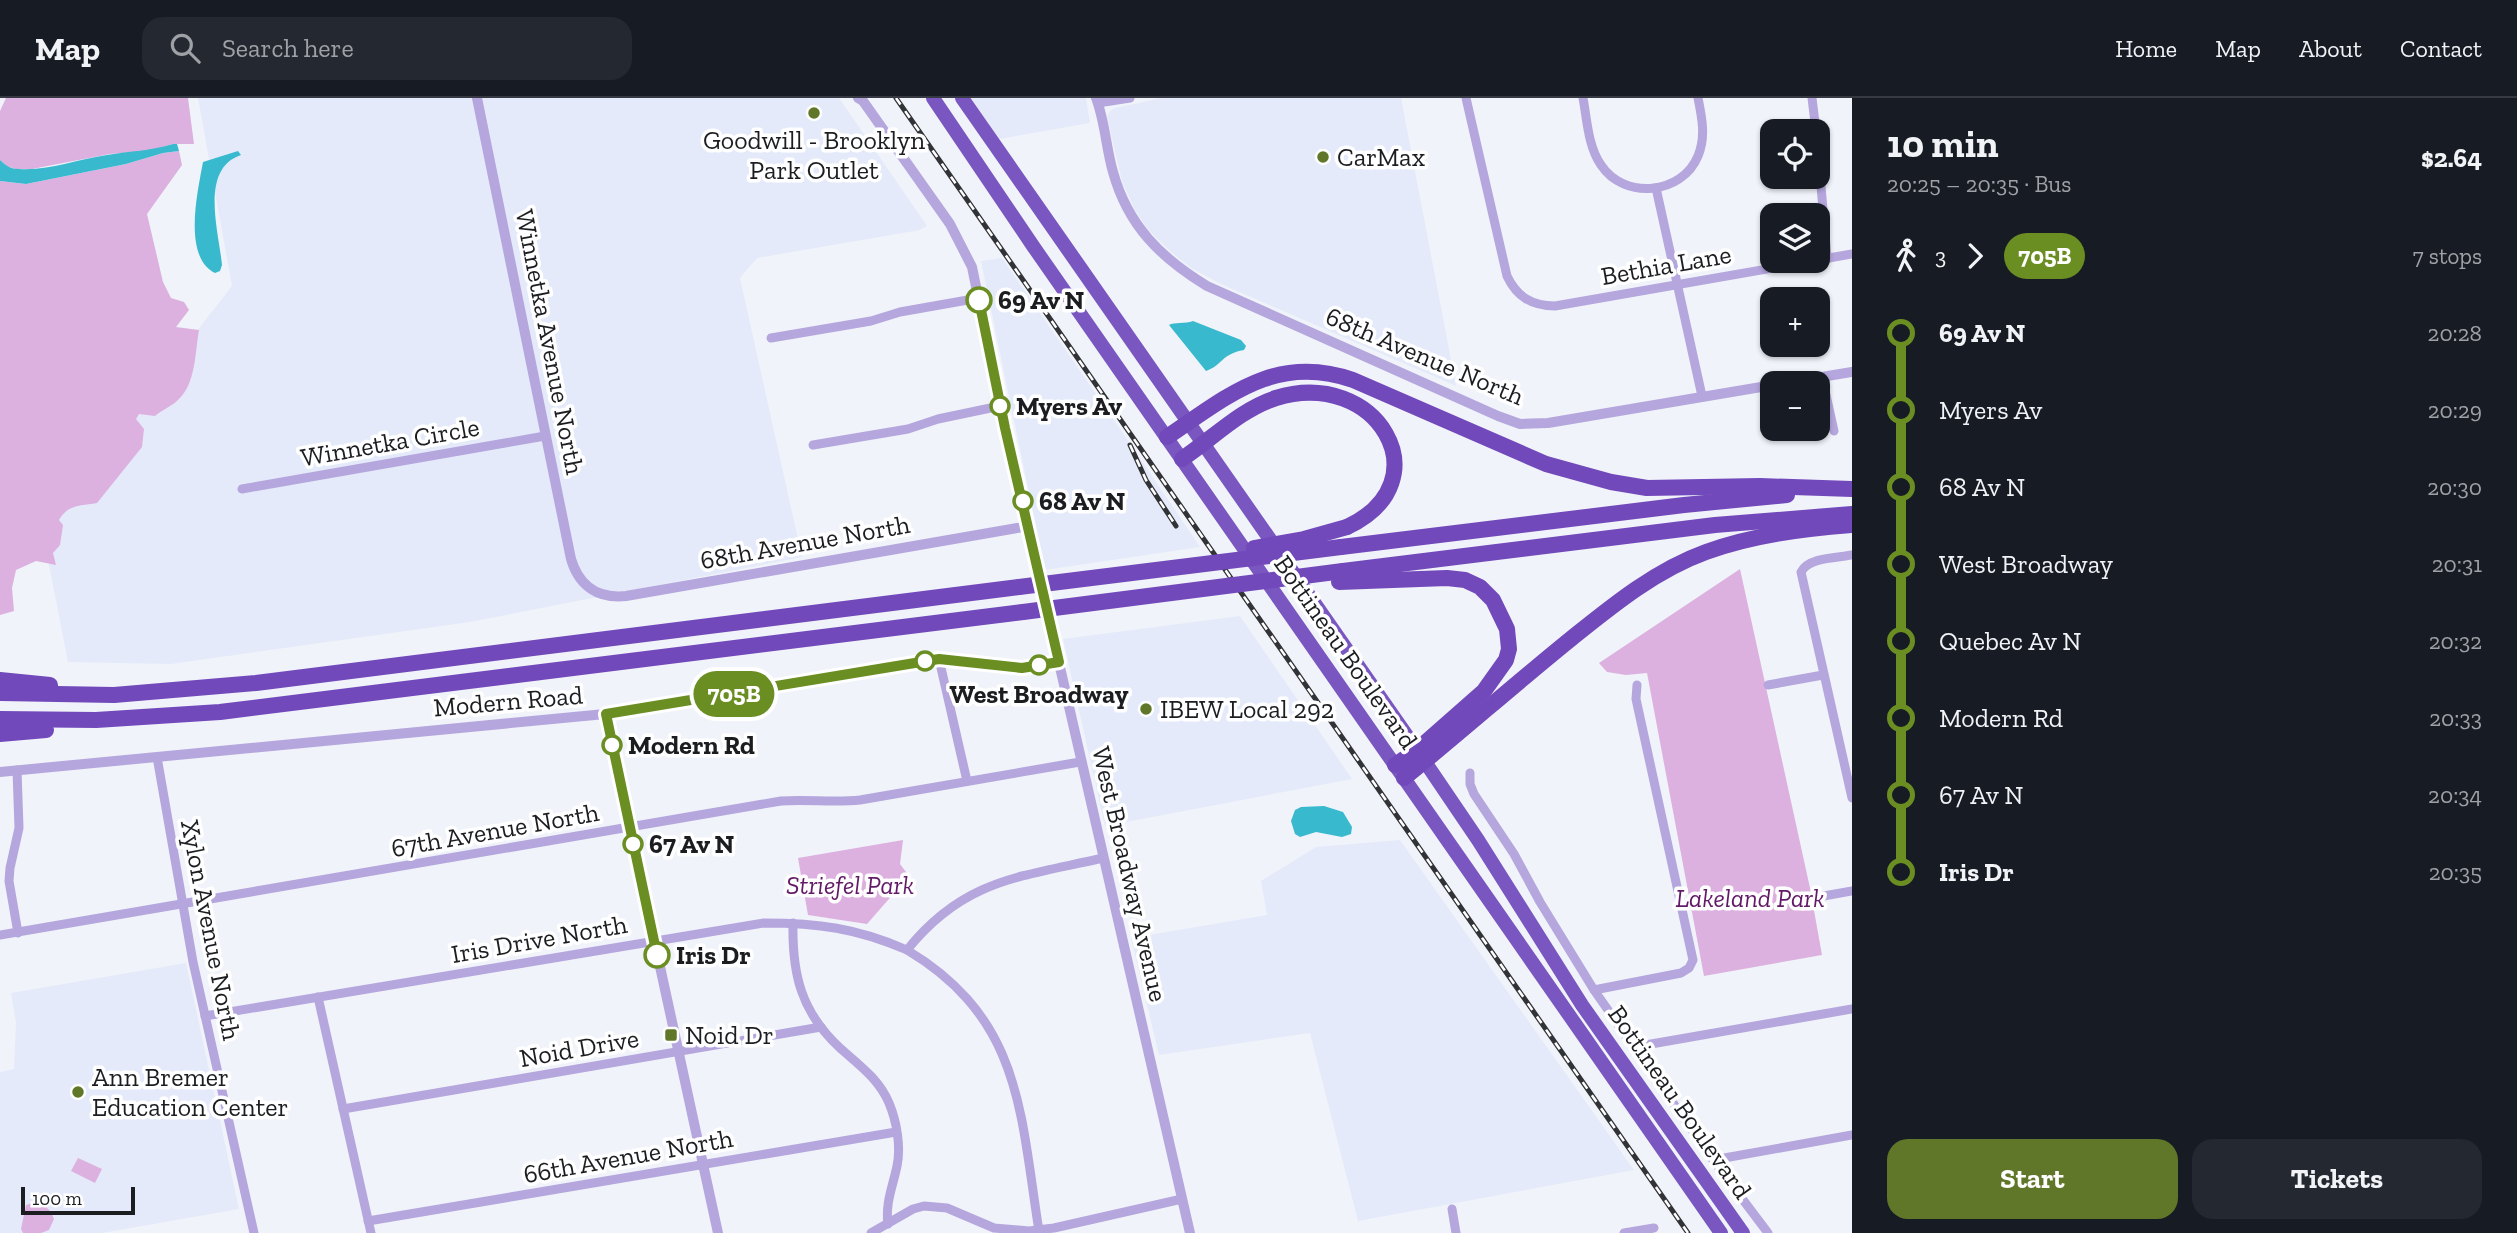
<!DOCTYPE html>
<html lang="en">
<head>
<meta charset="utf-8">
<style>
  body { margin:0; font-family:"Zilla Slab",serif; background:#242831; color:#f1f3f6; height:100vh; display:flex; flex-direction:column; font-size:26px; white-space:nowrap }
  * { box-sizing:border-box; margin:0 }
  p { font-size:23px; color:#9ea1a6 }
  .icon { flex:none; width:38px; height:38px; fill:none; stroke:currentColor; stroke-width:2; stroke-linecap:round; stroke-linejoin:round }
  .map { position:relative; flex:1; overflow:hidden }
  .sheet { display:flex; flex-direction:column; background:#171b24; width:665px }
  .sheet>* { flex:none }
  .badge { padding:0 14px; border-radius:23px; font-size:24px; line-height:46px }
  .buttons { position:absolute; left:1760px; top:21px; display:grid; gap:14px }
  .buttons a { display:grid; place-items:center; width:70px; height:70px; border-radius:14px; background:#171b24; box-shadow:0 2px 5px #0004; font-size:35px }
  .scale { position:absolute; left:21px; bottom:18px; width:114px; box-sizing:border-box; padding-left:7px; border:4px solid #1c1d20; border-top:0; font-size:19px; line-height:24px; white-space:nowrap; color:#1c1d20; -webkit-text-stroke:5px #fff; paint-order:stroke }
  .map>.badge { position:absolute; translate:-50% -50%; box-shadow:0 0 0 4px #fff }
  .legs { display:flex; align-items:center; gap:10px; height:77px; padding:0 35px; font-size:23px }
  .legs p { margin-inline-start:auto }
  .summary { display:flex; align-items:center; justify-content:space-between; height:119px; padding:0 35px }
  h1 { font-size:38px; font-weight:700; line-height:52px }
  .button { display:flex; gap:14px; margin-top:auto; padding:14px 35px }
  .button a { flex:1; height:80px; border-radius:21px; background:#60772a; color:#fff; font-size:28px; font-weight:700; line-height:80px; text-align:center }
  .button a+a { background:#242831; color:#f1f3f6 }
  ul { padding:0 35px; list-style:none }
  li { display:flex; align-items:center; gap:24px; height:77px; font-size:26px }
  li i { display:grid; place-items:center; width:10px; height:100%; margin:0 9px; background:currentColor }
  li i::after { content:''; width:18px; height:18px; margin:-9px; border:5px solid; border-radius:50%; background:#171b24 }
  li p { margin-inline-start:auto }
  li:first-child i { background:linear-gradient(#0000 50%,currentColor 0) }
  li:last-child i { background:linear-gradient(currentColor 50%,#0000 0) }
  header { display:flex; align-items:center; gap:42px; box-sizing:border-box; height:98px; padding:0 35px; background:#171b24; border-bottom:2px solid #363941 }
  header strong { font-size:33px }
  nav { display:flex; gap:38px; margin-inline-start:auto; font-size:24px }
  .search { width:490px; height:63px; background:#242831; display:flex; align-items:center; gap:18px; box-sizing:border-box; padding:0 24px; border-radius:21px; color:#9ea1a6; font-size:26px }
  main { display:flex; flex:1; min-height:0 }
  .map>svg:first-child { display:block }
  .built { fill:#e4eaf9 }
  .green { fill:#ddb1df }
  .water { fill:#38b9ce }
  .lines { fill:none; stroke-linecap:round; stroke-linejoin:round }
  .minor { stroke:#b5a7dd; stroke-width:9 }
  .tertiary { stroke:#b5a7dd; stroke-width:10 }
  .trunk { stroke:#7a56c0; stroke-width:14 }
  .motorway { stroke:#7249bb; stroke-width:16 }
  .rail-casing { stroke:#323337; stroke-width:5 }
  .rail { stroke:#fff; stroke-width:2.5; stroke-dasharray:8; stroke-linecap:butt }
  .motorway-bridge { stroke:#7249bb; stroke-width:16 }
  .line-1-casing { stroke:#fff; stroke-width:16 }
  .line-1 { stroke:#6b8e23; stroke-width:10 }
  .poi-dot { fill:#60772a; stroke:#fff; stroke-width:2.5 }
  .stop-1-dot { fill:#fff; stroke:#6b8e23; stroke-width:3.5 }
  .labels { text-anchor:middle; stroke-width:7; stroke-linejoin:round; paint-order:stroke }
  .poi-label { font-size:26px; fill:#1c1d20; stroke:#fff; text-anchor:start }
  .street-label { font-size:26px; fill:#1c1d20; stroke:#fff }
  .stop-label { font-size:26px; font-weight:bold; fill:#1c1d20; stroke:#fff; text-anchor:start }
  .park-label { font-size:26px; font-style:italic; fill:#621967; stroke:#fff }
</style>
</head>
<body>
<header>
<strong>Map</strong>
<div class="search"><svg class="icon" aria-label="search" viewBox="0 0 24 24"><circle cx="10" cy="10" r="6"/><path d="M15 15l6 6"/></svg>Search here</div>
<nav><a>Home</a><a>Map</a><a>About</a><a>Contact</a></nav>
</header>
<main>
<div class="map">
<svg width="1852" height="1135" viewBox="0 0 1852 1135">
  <rect width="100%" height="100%" fill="#f0f3fa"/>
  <g class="built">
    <path d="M198 0H839L927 128 920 132 757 160 740 180 802 459 470 524 171 566 68 564 42 431 232 188Z"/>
    <path d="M971 0H1086L1090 25 999 41Z"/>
    <path d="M1162 0H1401L1456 288 1221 186 1191 170 1171 154 1148 132 1135 112 1122 83 1107 19 1110 13 1115 10Z"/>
    <path d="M1002 160 1116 325 1200 449 1045 472 981 163Z"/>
    <path d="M1240 518 1352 681 1105 728 1063 541Z"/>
    <path d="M1400 742 1634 1072 1358 1123 1310 935 1159 957 1131 840 1267 817 1261 783 1316 749Z"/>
    <path d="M186 865 239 1111 102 1135H0V974L14 971 16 925 11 895Z"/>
  </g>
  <g class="green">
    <path d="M6 0H188L194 46H173L149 53 110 56 32 71H16L6 68 0 62V13Z"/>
    <path d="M179 53 182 67 147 116 163 184 171 200 184 204 189 212 176 229 199 232C195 254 196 286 178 302 172 308 162 312 155 318L139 316 136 321 144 331 142 349 97 405C81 408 68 406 59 422L63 427 60 447 53 455 56 467 36 463 16 472 12 490 14 513 0 517V83L26 86 126 66 163 55Z"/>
    <path d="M1740 471 1810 790 1822 857 1704 878 1647 575 1626 577 1607 574 1599 565Z"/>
    <path d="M903 742 900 766 909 778 867 826 808 817 798 760Z"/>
    <path d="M78 1060 102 1071 95 1085 71 1073Z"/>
    <path d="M32 1105C44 1106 50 1110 54 1121L49 1132 41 1135H23L21 1131 26 1107Z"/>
  </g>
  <g class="water">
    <path d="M173 46H177L179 53 163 55 126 66 26 86 0 83V62C6 68 11 71 19 71 48 73 79 61 107 57 130 53 151 53 173 46Z"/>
    <path d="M238 53 241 57C199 71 219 134 222 167L220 173 215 175C182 159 198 92 203 64Z"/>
    <path d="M1193 223 1241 242 1246 248 1244 252C1221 256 1223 267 1206 273L1169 227C1174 224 1185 226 1193 223Z"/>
    <path d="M1324 708 1343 714 1352 729 1351 736 1342 739 1316 734 1300 739 1295 736 1291 723 1295 712 1301 709Z"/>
  </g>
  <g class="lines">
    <g class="minor">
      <path d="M1466 0 1507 178C1517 199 1532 208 1555 208L1813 163"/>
      <path d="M1583 0C1587 21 1588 49 1601 67 1624 102 1682 97 1698 58 1706 39 1702 20 1698 0"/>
      <path d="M1812 0 1816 33"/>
      <path d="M1098 5 1130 0"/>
      <path d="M1818 52 1827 160"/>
      <path d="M1656 90 1702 298"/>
      <path d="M1823 161 1852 156"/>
      <path d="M771 240 871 223 900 214 979 200"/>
      <path d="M1822 279 1834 333"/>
      <path d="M813 347 908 331 938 321 1000 308"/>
      <path d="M242 391 545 338"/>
      <path d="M1852 457C1837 460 1809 459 1801 474L1852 700"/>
      <path d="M939 561 967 683"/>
      <path d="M1768 587 1823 577"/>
      <path d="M157 659 193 864 254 1135"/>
      <path d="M17 672 19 730 10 770 9 783 18 835"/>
      <path d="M1470 675V686L1474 696 1514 756 1540 804 1594 892 1713 1062 1768 1135"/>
      <path d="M1818 799 1852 793"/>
      <path d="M793 825C792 876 801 914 840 950 859 967 879 981 889 1005 897 1024 901 1049 897 1068 893 1088 885 1105 888 1126"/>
      <path d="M0 837 781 703C808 701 833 705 860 702L1080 664"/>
      <path d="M907 852C1022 921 1020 1014 1039 1133"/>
      <path d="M1594 892 1681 875 1689 870 1693 862 1636 601 1637 587"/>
      <path d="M318 899 371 1135"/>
      <path d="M205 918 764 825C817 825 857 830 907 852 964 781 1020 779 1103 760"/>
      <path d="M1634 949 1852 911"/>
      <path d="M343 1011 821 929"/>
      <path d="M1713 1062 1852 1037"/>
      <path d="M1452 1111 1456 1135"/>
      <path d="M368 1123 896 1034"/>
      <path d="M871 1135 913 1111 924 1108 947 1110 994 1130 1029 1133 1054 1130 1182 1101"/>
      <path d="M1624 1135 1654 1130"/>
    </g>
    <g class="tertiary">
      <path d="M477 0 571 461C579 488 598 501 626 498L1029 428"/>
      <path d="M858 0 863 3 950 126 972 169 1005 330 1190 1135"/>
      <path d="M1096 0C1105 23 1106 50 1113 74 1128 128 1161 160 1207 188L1498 318 1520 326 1548 325 1773 287"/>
      <path d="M1785 285 1852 274"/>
      <path d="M605 616 718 1135"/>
      <path d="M0 674 605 616 939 561 1022 570 1059 564"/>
    </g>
    <g class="trunk">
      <path d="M933 0 1033 148 1721 1135"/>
      <path d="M962 0 1417 652 1478 742 1582 907 1743 1135"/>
    </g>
    <g class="motorway">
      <path d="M1167 339C1228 298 1276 255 1353 282L1546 366 1611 384 1647 390 1760 388 1852 391"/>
      <path d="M1182 361C1212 341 1241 311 1276 300 1376 269 1445 383 1347 429"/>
      <path d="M1341 449 1684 407 1787 397"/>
      <path d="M1343 473 1715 427 1852 416"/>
      <path d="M1339 484 1447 480 1465 482 1480 489 1493 502 1507 531 1509 551 1506 562 1484 593 1417 652 1395 667"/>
      <path d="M0 582 50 587"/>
      <path d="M0 595 114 597 256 585 1019 489"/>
      <path d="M0 621 96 622 220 614 1023 514"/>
      <path d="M0 636 46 632"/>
      <path d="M1404 680C1461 634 1515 586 1572 540 1613 507 1656 472 1706 454 1753 437 1802 431 1852 427"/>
    </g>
    <defs>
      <g id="rail">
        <path d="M896 0 1688 1135"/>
        <path d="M1130 347 1146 382 1176 428"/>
      </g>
    </defs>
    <use href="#rail" class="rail-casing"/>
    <use href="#rail" class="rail"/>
    <g class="motorway-bridge">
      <path d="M1254 450 1304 441 1347 429"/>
      <path d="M1019 489 1341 449"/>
      <path d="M1023 514 1343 473"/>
    </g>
  </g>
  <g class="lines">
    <defs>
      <path id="line-1" d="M657 857 606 616 939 561 1022 570 1059 564 1005 330 979 202"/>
    </defs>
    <use href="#line-1" class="line-1-casing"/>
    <use href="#line-1" class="line-1"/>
  </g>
  <g class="poi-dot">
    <circle cx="814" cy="15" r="7"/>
    <circle cx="1323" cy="59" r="7"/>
    <circle cx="1146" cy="611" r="7"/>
    <rect x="664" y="930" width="14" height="14" rx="3.5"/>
    <circle cx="78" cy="994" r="7"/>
  </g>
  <g class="stop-1-dot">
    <circle cx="979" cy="202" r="12"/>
    <circle cx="1000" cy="308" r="9"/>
    <circle cx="1023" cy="403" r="9"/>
    <circle cx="925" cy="563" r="9"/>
    <circle cx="1039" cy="567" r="9"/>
    <circle cx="612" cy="647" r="9"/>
    <circle cx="633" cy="746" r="9"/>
    <circle cx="657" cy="857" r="12"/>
  </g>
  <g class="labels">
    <g class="poi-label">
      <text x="814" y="51" text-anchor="middle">Goodwill - Brooklyn<tspan x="814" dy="30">Park Outlet</tspan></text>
      <text x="1337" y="68">CarMax</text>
      <text x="1160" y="620">IBEW Local 292</text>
      <text x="685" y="946">Noid Dr</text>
      <text x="92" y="988">Ann Bremer<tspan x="92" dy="30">Education Center</tspan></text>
    </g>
    <g class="street-label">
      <text transform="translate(1666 167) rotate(-10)" y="9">Bethia Lane</text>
      <text transform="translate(550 244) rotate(79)" y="9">Winnetka Avenue North</text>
      <text transform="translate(1425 258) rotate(23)" y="9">68th Avenue North</text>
      <text transform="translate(390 344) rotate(-10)" y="9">Winnetka Circle</text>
      <text transform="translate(805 444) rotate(-10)" y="9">68th Avenue North</text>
      <text transform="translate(1346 554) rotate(55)" y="9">Bottineau Boulevard</text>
      <text transform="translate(508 603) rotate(-5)" y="9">Modern Road</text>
      <text transform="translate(495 732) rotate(-10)" y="9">67th Avenue North</text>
      <text transform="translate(1130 776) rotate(77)" y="9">West Broadway Avenue</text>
      <text transform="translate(211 832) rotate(79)" y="9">Xylon Avenue North</text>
      <text transform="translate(539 841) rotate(-10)" y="9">Iris Drive North</text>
      <text transform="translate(579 950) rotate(-10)" y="9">Noid Drive</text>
      <text transform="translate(1680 1004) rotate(55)" y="9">Bottineau Boulevard</text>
      <text transform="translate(628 1058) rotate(-10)" y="9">66th Avenue North</text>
    </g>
    <g class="stop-label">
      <text x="998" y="211">69 Av N</text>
      <text x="1016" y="317">Myers Av</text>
      <text x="1039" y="412">68 Av N</text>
      <text x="1039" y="605" text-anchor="middle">West Broadway</text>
      <text x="628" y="656">Modern Rd</text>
      <text x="649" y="755">67 Av N</text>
      <text x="676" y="866">Iris Dr</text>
    </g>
    <g class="park-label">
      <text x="850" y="796">Striefel Park</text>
      <text x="1750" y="809">Lakeland Park</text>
    </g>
  </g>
</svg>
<div class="buttons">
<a><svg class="icon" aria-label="locate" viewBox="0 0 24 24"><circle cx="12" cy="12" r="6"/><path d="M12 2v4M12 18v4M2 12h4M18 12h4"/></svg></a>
<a><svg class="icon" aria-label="layers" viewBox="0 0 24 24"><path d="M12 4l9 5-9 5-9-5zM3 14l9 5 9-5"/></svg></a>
<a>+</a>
<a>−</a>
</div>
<div class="scale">100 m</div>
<b class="badge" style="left:734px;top:596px;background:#6b8e23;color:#fff">705B</b>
</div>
<section class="sheet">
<div class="summary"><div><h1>10 min</h1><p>20:25 – 20:35 · Bus</p></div><b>$2.64</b></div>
<div class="legs"><svg class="icon" aria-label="walk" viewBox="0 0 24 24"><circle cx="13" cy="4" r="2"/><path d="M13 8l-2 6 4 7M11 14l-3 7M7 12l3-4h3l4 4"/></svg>3<svg class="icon" aria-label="forward" viewBox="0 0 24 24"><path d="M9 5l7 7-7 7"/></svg><b class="badge" style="background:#6b8e23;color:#fff">705B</b><p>7 stops</p></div>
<ul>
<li><i style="color:#6b8e23"></i><b>69 Av N</b><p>20:28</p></li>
<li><i style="color:#6b8e23"></i><span>Myers Av</span><p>20:29</p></li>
<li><i style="color:#6b8e23"></i><span>68 Av N</span><p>20:30</p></li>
<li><i style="color:#6b8e23"></i><span>West Broadway</span><p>20:31</p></li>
<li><i style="color:#6b8e23"></i><span>Quebec Av N</span><p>20:32</p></li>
<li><i style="color:#6b8e23"></i><span>Modern Rd</span><p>20:33</p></li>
<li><i style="color:#6b8e23"></i><span>67 Av N</span><p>20:34</p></li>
<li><i style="color:#6b8e23"></i><b>Iris Dr</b><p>20:35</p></li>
</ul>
<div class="button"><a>Start</a><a>Tickets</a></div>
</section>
</main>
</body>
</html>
